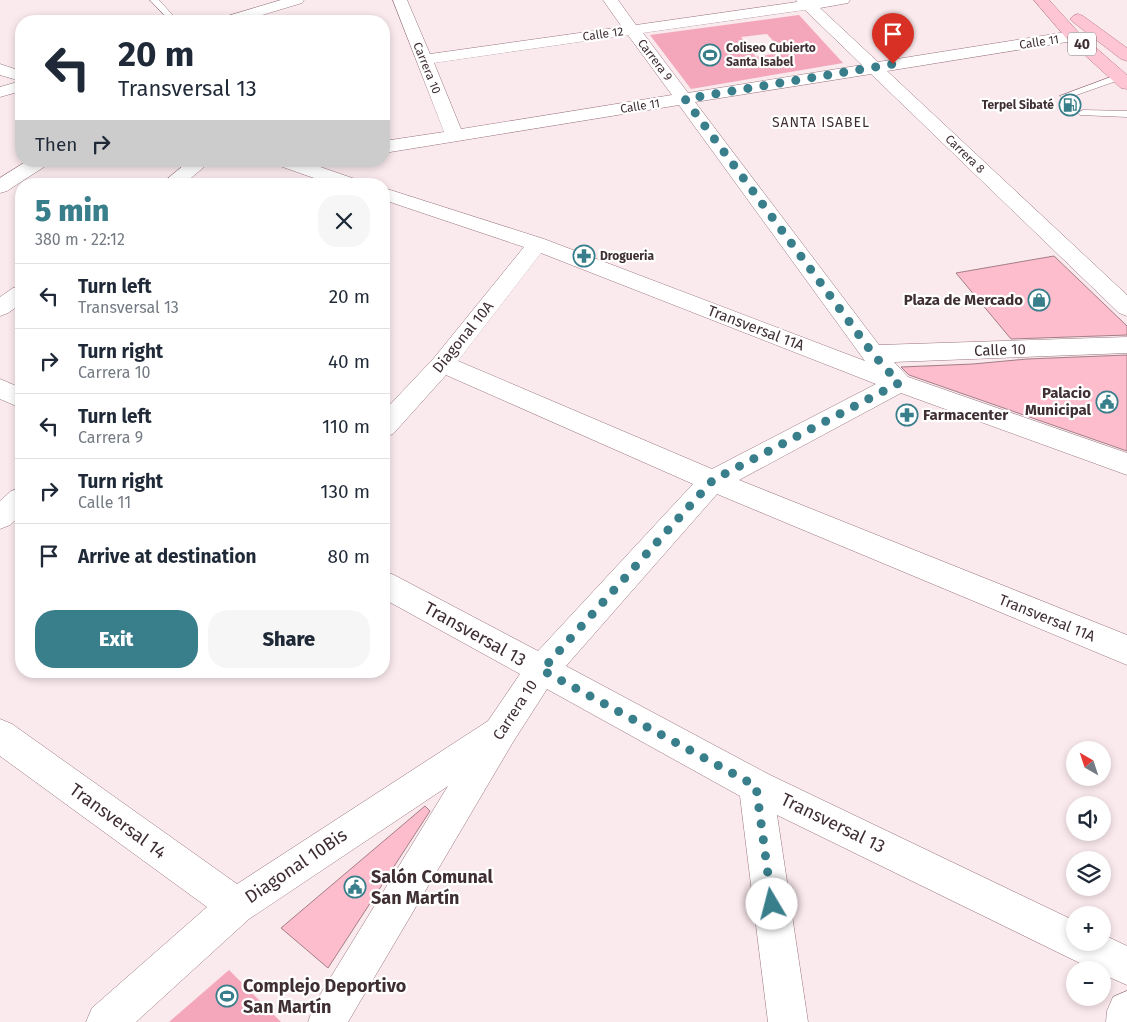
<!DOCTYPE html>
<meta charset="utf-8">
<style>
:root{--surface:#fff;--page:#f6f6f7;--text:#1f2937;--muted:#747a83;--line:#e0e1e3;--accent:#397e8b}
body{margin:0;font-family:"Fira Sans",sans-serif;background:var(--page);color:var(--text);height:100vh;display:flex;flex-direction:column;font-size:19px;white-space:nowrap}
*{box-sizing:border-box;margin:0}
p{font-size:16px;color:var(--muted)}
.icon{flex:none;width:28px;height:28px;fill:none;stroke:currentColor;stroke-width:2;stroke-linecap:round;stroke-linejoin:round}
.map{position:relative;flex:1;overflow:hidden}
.details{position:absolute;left:15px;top:178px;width:375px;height:500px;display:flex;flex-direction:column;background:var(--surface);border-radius:20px;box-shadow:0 2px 8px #0003}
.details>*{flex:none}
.banner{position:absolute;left:15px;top:15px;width:375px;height:152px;border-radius:20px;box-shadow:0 2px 8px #0003;background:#fff;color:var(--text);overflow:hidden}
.needle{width:32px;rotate:321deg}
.fabs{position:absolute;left:1066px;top:741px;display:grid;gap:10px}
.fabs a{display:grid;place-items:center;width:45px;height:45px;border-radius:50%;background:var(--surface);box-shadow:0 2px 8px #0003;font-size:25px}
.pin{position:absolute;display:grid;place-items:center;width:42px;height:42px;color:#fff;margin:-51px -21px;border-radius:50% 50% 50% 0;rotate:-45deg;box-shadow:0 0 5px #0007}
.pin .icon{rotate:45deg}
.me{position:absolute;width:55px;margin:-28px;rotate:352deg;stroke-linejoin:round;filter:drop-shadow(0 0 4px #0008)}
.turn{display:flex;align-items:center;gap:18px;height:105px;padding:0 20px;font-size:22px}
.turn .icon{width:65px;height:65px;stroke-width:2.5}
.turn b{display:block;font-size:35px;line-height:42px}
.then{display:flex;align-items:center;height:48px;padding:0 20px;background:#0003;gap:10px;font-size:19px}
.round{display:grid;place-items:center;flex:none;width:52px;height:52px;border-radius:20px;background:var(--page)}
.summary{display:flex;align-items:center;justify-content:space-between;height:85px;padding:0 20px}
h1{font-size:30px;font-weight:800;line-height:38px;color:var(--accent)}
.cta{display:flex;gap:10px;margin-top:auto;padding:10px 20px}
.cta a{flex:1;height:58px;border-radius:20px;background:var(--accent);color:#fff;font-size:20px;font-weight:800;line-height:58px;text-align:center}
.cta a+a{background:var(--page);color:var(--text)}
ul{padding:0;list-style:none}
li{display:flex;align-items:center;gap:15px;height:65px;padding:0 20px;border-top:1px solid var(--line)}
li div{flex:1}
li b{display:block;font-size:19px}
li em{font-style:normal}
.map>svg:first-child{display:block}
.green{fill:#f4a6bb;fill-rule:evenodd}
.building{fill:#fdbdcd;stroke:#a37e87}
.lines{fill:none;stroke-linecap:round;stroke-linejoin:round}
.lane-casing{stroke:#99757e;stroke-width:1}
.street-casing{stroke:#99757e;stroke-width:1}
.primary-casing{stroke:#bb788a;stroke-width:1}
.lane{fill:#fff;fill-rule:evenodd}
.street{fill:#fff;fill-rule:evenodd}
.primary{fill:#fec5d5;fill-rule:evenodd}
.route{stroke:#397e8b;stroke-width:9;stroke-dasharray:0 16.2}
.labels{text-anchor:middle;stroke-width:4.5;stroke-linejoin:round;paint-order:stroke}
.far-street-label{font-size:12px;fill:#3f2f33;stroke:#fff}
.far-poi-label{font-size:12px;font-weight:bold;fill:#3f2f33;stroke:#fff;text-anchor:start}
.shield{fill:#fff;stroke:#796d70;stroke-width:1}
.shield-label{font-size:14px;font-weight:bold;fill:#3f2f33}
.far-neighbourhood-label{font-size:14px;letter-spacing:1px;fill:#3f2f33;stroke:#fff}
.poi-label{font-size:15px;font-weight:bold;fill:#3f2f33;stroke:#fff;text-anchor:end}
.street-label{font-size:15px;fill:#3f2f33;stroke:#fff}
.near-street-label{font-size:18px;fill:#3f2f33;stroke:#fff}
.near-poi-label{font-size:18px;font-weight:bold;fill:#3f2f33;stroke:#fff;text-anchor:start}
</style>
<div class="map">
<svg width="1127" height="1022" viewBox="0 0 1127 1022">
<rect width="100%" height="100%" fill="#fae9ed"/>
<g class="green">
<path d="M799,15L843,63L691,89L650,35ZM767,34L783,52L756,57L741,37Z"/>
<path d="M229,970L281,1022H169Z"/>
</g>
<g class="building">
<path d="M1054,256L1127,326V335L1011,339L956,273Z"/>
<path d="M1127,355V451L909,375L901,367L973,364L1027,359Z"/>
<path d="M425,806L430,811L328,968L281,928Z"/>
</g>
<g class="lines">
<g class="lane-casing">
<g id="lane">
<path d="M150,0H159L178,21H170Z"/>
<path d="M1119,74L1124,77L1122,79L1068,98H1062L1060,96Z"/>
<path d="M1083,110L1127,111V117L1080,115L1078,113Z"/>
</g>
</g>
<g class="street-casing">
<g id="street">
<path d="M281,0H304L302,3L242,21H218L221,18Z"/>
<path d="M393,0H407L430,54L622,27L603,0H618L636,25L797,2L796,0H850L848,3L820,8L878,62L1073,31L1079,33L1081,36L1079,39L1073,41L887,71L1127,295V316L1119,313L871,74L695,102L879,345L1127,337V353L894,362L908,377L1127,453V475L901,393L739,480L1127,635V665L717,494L566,666L768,774L1075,921V942H1102V934L1127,946V985L1102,974V970H1094L777,815L808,1022H768L740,796L547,689L513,742L348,1022H308L315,1003L448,786L249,919L136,1022H86L92,1008L207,907L0,756V719L12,724L237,884L488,721L520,674L384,599V571L394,575L538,651L693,484L446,375L393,434L384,437V411L434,358L524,247L384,200V188L544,239L865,361L679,105L384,153V141L444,132ZM805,10L862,65L688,93L643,33ZM628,35L672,95L461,129L434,63ZM541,253L876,384L712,469L458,361Z"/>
<path d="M0,64L21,71V91L0,97V87L21,81L0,75Z"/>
<path d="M27,161H49L47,165L7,191L0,193V178Z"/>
<path d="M189,161H211L184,184H161Z"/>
<path d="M275,161H303L358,180L361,184H331L277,165Z"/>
<path d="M21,286V304L8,313L0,316V297L13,288Z"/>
<path d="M0,379L21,388V408L0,399Z"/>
<path d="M21,488V515L10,525L0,529V501L11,491Z"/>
<path d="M1127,991V1022H1106L1107,1011L1113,997Z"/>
</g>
</g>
<g class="primary-casing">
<g id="primary">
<path d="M1034,0H1049L1079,33L1127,75V89L1121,88L1067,39Z"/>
<path d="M1078,14L1083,16L1127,48V61L1121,59L1073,22L1070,19L1073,16Z"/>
</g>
</g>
<use href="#lane" class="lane"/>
<use href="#street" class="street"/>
<use href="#primary" class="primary"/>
</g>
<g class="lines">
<path class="route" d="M772,904L756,786L542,670L713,480L899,383L873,354L685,99L893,64"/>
</g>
<defs>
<g id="stadium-ring" transform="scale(1.125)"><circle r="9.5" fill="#fff" stroke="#397e8b" stroke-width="1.5"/><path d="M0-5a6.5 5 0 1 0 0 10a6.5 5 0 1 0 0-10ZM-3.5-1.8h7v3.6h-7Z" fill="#397e8b"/></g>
<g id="fuel-ring" transform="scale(1.125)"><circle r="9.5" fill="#fff" stroke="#397e8b" stroke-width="1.5"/><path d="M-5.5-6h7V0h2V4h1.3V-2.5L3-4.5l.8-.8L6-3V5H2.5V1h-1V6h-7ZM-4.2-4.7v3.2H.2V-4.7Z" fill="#397e8b"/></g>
<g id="pharmacy-ring" transform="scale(1.125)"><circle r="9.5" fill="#fff" stroke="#397e8b" stroke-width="1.5"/><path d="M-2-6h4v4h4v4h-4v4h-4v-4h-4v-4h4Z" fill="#397e8b"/></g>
<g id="shop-ring" transform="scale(1.125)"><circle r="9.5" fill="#fff" stroke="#397e8b" stroke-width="1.5"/><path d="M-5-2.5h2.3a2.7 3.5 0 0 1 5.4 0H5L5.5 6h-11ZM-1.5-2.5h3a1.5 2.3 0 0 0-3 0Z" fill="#397e8b"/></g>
<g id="civic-ring" transform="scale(1.125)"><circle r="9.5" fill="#fff" stroke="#397e8b" stroke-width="1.5"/><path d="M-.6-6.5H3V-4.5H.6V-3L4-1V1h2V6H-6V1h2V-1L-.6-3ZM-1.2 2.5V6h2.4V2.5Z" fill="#397e8b"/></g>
</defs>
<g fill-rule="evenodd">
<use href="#stadium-ring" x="710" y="55"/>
<use href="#fuel-ring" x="1070" y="105"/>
<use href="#pharmacy-ring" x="584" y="256"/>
<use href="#shop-ring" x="1039" y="300"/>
<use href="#civic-ring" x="1107" y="402"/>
<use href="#pharmacy-ring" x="907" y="415"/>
<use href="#civic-ring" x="355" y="887"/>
<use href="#stadium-ring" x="227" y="996"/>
</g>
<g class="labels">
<g class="far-street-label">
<text transform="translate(603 34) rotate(-8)" y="4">Calle 12</text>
<text transform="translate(1039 42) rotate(-9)" y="4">Calle 11</text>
<text transform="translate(655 60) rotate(53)" y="4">Carrera 9</text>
<text transform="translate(427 68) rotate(68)" y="4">Carrera 10</text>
<text transform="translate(640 106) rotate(-9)" y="4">Calle 11</text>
<text transform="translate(965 154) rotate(44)" y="4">Carrera 8</text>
</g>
<g class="far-poi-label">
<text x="726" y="52">Coliseo Cubierto<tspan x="726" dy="14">Santa Isabel</tspan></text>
<text x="1054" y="109" text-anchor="end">Terpel Sibaté</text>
<text x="600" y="260">Drogueria</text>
</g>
<rect class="shield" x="1068" y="32.5" width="28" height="23" rx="4"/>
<g class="shield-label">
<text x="1082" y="49">40</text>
</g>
<g class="far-neighbourhood-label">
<text x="821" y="127">SANTA ISABEL</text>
</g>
<g class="poi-label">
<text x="1023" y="305">Plaza de Mercado</text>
<text x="1091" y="398">Palacio<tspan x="1091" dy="17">Municipal</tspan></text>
<text x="923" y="420" text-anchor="start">Farmacenter</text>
</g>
<g class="street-label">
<text transform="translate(756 328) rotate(21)" y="5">Transversal 11A</text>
<text transform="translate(463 337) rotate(-51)" y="5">Diagonal 10A</text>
<text transform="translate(1000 350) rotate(-2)" y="5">Calle 10</text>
<text transform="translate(1047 618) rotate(22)" y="5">Transversal 11A</text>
<text transform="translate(515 710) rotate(-57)" y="5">Carrera 10</text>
</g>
<g class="near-street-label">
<text transform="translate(475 634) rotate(29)" y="6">Transversal 13</text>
<text transform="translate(118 821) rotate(36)" y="6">Transversal 14</text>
<text transform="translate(833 823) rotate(26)" y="6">Transversal 13</text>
<text transform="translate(296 866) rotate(-34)" y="6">Diagonal 10Bis</text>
</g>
<g class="near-poi-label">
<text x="371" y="883">Salón Comunal<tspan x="371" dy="21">San Martín</tspan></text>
<text x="243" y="992">Complejo Deportivo<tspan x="243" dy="21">San Martín</tspan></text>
</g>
</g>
</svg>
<div class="fabs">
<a><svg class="needle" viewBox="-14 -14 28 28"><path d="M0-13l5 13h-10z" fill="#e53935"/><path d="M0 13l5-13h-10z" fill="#747a83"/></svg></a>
<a><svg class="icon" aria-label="sound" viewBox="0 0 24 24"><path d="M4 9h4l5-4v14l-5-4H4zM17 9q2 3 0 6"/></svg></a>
<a><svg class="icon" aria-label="layers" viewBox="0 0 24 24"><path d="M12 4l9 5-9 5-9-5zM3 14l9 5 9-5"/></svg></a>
<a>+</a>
<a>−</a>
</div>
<div class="pin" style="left:893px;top:64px;background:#d93025"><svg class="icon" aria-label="arrive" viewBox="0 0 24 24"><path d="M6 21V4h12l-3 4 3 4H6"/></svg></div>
<svg class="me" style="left:772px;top:904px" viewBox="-20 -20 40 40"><circle r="19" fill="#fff"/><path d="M0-13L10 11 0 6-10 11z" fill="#397e8b"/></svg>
<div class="banner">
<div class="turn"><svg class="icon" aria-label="left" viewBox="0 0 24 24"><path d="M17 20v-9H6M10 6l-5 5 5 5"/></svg><div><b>20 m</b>Transversal 13</div></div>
<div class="then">Then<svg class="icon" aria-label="right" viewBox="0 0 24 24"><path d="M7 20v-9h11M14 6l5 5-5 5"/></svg></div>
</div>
<section class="details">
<div class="summary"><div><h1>5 min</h1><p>380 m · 22:12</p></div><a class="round"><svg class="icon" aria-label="close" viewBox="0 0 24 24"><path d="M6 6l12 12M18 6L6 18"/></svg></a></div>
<ul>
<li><svg class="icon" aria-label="left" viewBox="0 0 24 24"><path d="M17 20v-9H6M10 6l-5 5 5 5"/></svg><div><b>Turn left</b><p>Transversal 13</p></div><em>20 m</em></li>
<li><svg class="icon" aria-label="right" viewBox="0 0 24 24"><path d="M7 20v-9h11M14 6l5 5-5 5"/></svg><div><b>Turn right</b><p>Carrera 10</p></div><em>40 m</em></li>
<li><svg class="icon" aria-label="left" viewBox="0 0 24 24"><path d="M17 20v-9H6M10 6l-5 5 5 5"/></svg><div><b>Turn left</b><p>Carrera 9</p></div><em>110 m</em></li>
<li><svg class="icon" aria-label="right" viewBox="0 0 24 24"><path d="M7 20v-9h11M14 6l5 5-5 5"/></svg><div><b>Turn right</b><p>Calle 11</p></div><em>130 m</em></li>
<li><svg class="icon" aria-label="arrive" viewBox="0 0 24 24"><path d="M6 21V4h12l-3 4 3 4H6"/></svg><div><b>Arrive at destination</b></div><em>80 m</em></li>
</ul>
<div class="cta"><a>Exit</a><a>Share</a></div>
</section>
</div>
